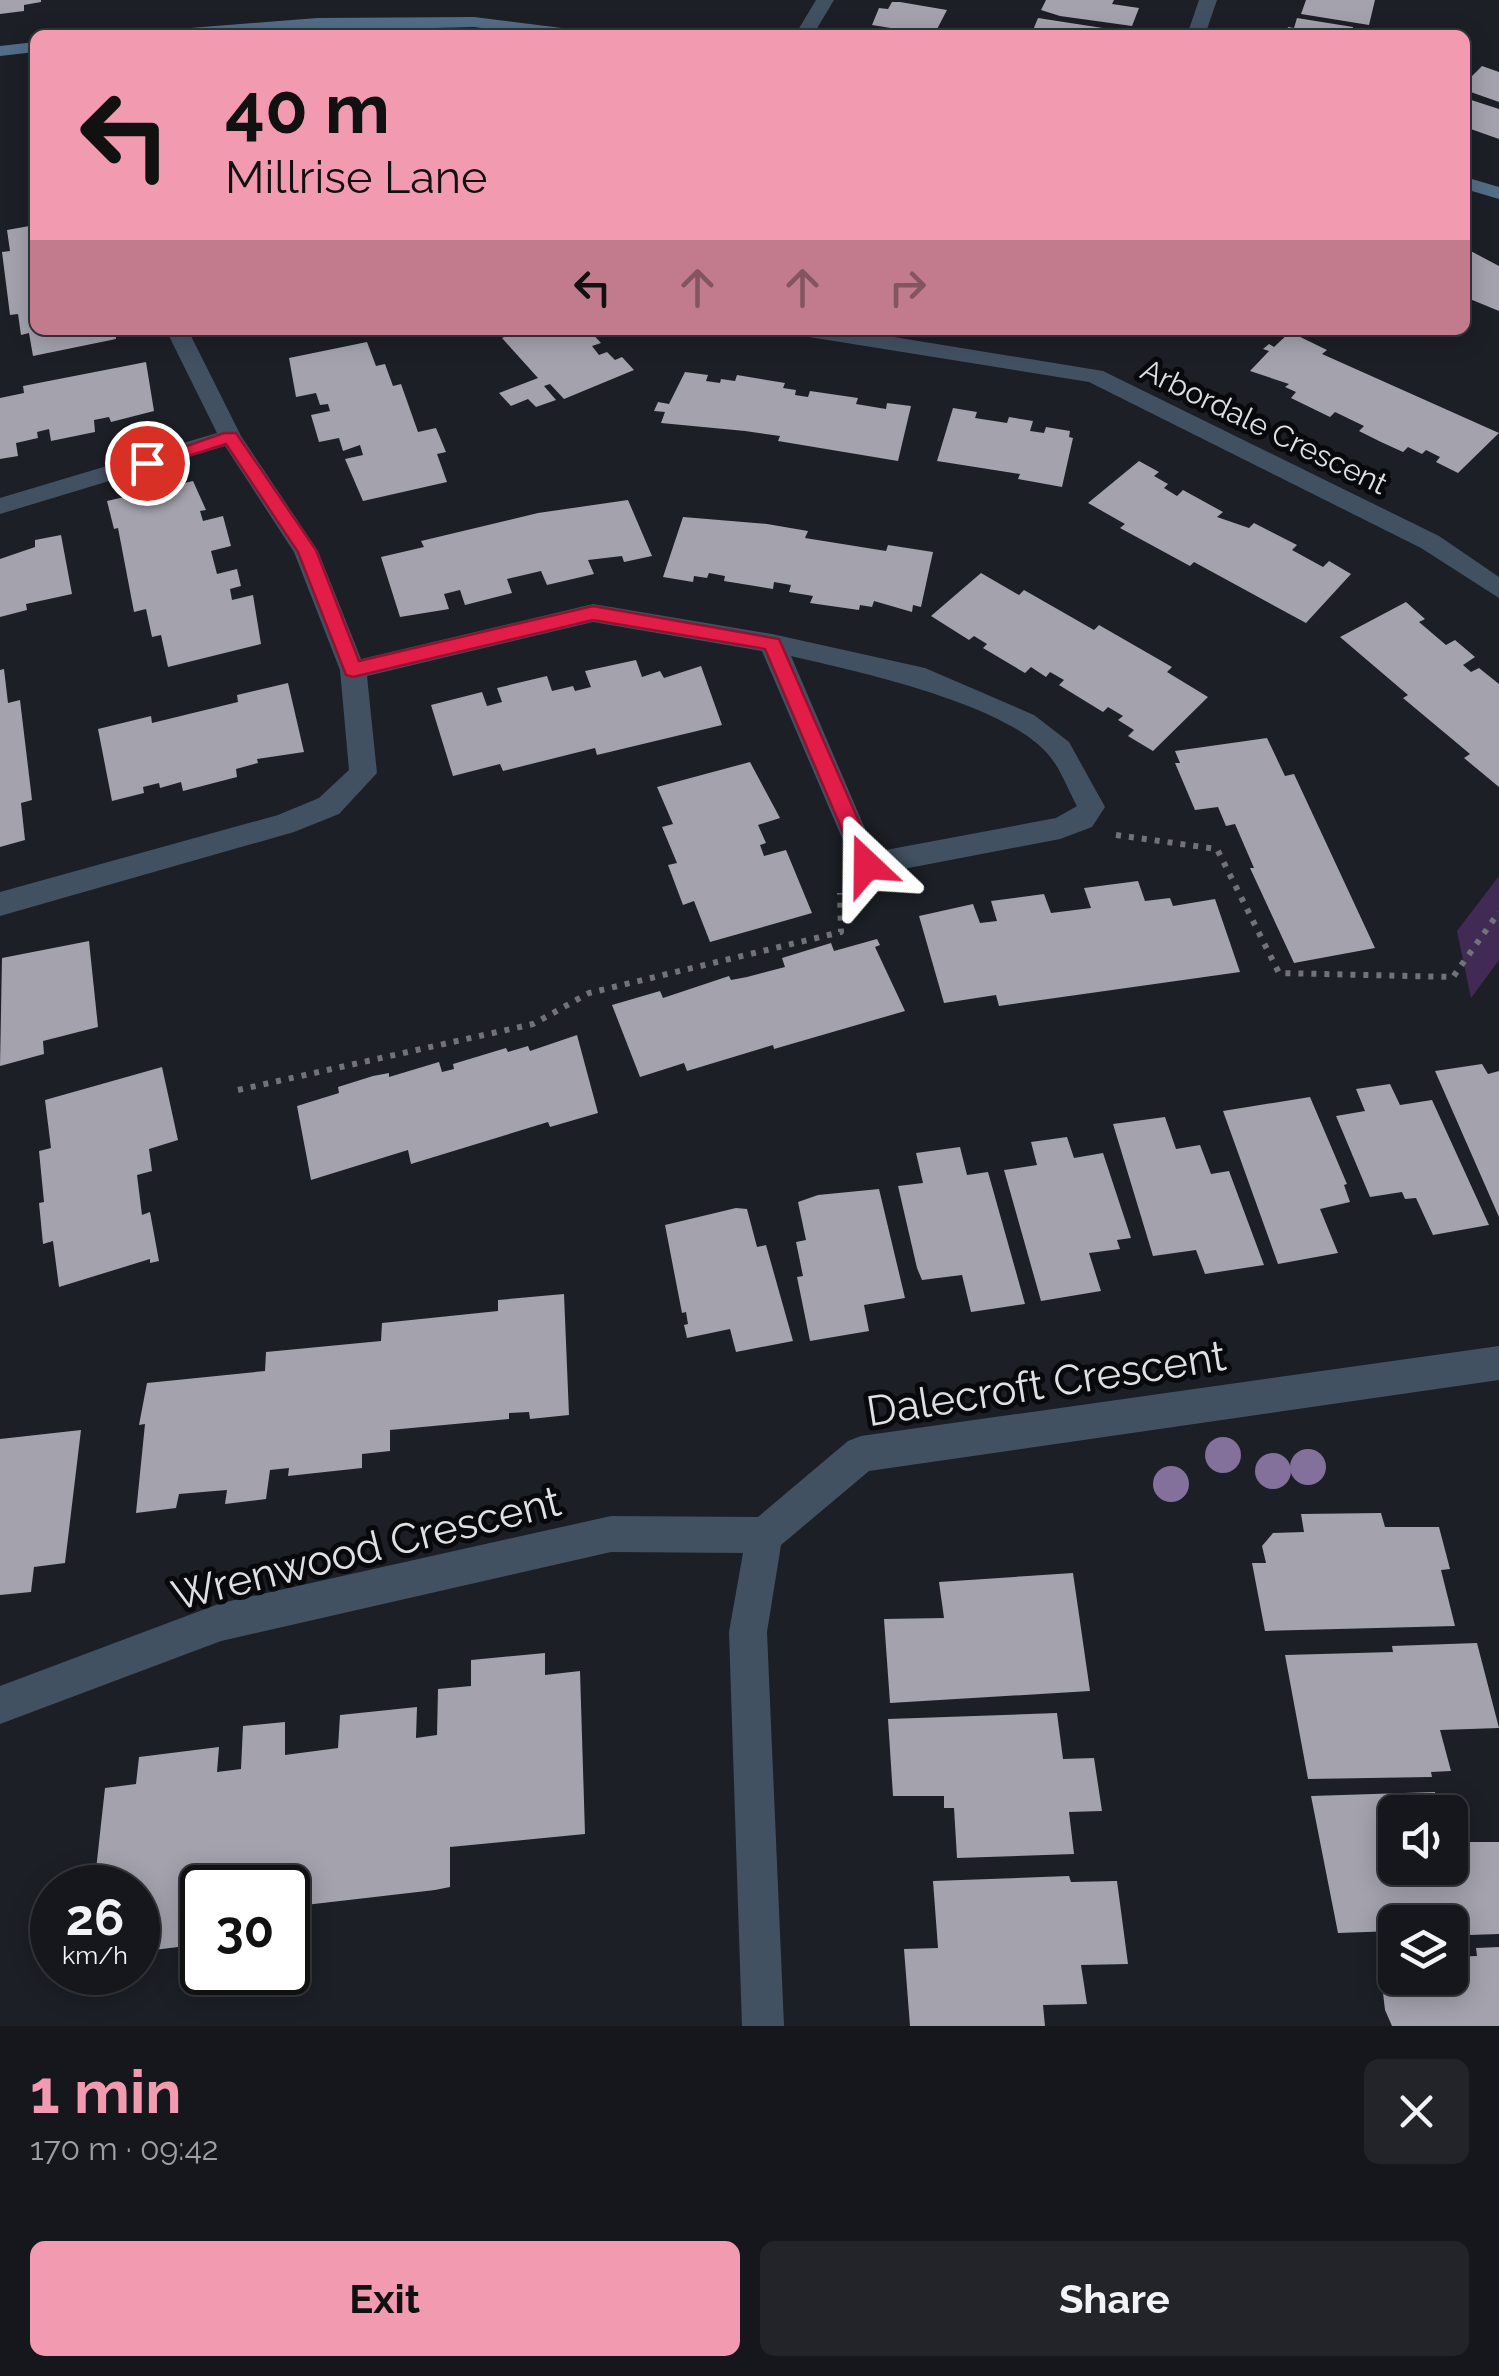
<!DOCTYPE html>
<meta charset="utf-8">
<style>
:root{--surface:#15171c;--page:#222429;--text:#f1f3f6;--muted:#9d9fa3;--line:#34363b;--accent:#f29aaf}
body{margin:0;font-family:Raleway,sans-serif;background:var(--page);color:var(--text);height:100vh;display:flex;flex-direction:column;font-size:38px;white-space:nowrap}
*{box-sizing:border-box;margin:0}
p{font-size:32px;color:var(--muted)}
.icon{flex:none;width:55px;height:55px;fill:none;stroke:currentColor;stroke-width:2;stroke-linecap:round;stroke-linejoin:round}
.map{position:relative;height:2026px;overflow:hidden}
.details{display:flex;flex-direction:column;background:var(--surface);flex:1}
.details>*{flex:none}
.hud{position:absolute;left:30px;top:30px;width:1440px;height:305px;border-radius:15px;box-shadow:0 5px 25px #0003,0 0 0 2px var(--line);background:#f29aaf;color:#111;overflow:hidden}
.tools{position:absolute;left:1378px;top:1795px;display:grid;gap:20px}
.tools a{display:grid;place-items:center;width:90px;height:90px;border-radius:15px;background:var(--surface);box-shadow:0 5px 25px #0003,0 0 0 2px var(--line);font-size:50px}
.speed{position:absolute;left:30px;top:1865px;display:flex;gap:20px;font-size:50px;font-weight:700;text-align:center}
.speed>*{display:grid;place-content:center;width:130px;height:130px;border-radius:50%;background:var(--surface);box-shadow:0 5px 25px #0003,0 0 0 2px var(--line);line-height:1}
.speed small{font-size:25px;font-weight:400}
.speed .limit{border:5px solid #111;border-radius:15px;background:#fff;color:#111}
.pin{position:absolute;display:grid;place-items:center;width:85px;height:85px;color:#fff;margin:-42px;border:5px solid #fff;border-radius:50%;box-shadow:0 2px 10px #0007}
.me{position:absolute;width:110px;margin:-55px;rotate:337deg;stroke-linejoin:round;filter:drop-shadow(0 0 8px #0008)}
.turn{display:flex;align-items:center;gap:35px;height:210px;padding:0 30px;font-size:45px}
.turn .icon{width:130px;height:130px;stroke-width:2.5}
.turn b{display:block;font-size:70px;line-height:85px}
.lanes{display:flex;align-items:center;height:95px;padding:0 30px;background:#0003;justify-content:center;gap:50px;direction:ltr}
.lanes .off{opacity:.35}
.round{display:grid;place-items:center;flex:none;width:105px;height:105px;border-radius:15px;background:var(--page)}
.summary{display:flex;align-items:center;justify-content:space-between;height:170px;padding:0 30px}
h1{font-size:60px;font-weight:700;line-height:75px;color:var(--accent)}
.primary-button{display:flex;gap:20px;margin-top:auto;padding:20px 30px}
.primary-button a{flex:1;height:115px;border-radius:15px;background:var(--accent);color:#111;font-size:40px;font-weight:700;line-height:115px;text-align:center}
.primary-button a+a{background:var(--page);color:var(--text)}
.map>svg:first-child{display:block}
.green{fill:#412b54}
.building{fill:#a3a2ad;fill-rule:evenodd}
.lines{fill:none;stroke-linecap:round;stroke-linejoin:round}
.path{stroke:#717379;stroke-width:6;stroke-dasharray:5 8;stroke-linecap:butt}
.street{fill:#425162;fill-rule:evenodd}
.secondary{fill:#546d88;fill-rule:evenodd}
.tree{fill:#83709b}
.route{fill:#e11d48;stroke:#92132f;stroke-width:2.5}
.labels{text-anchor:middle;stroke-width:10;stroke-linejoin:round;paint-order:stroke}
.far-street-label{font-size:30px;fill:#dee0e5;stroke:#08090c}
.near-street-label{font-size:42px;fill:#dee0e5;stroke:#08090c}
</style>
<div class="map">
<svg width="1499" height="2026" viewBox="0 0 1499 2026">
<rect width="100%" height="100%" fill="#1c1f26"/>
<path class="green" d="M1499,876V960L1471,998L1457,931Z"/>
<g class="building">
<path d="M0,0H41V2L24,5V11L0,14Z"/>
<path d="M1046,0H1114L1112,4L1139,8L1132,26L1060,16L1041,10Z"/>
<path d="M1306,0H1375L1369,25L1301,14Z"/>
<path d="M892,2H900L947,10L934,35L872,25L879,8L888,9Z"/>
<path d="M1038,18L1135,33L1134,35H1031Z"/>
<path d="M1297,18L1353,27L1351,35H1267L1269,30L1286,33L1288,27L1294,28Z"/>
<path d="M1482,66L1499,72V102L1465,90V77L1469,79Z"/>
<path d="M1465,98L1499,109V139L1465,127Z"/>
<path d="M35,225V330H115L116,339L33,356L29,333L21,335L18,314L10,315L2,252L10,251L7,230Z"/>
<path d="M1465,248L1499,266V311L1465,297Z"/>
<path d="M504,330H589L601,343L592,346L599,355L607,352L615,360L622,357L634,370L564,399L550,384L544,386L556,400L536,407L528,399L511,406L499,393L538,378L502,338L509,335Z"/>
<path d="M1290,332L1327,350L1322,354L1499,433L1458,473L1436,462L1440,457L1426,450L1422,454L1408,447L1403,452L1381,442L1359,431L1364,426L1335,412L1330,417L1291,398L1296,392L1285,387L1289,384L1250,371L1269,351L1263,349L1269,344L1274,347Z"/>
<path d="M367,342L376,366L385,364L393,386L401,384L418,432L436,428L446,452L437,454L447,482L363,501L345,459L363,455L360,445L343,451L339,438L319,442L311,415L330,411L328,404L320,405L316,393L296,397L289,358Z"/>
<path d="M146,362L154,411L111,422L109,417L94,420L95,432L51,441L49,429L37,432L38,438L16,443L18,456L0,459V398L24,393L23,386Z"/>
<path d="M685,372L708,375L706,381L720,383L721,379L735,381L737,375L785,383L783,388L796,390L795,395L808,397L810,391L858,398L856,404L886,409L887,403L911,406L898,461L778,441L780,436L745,431L661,423L665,412L654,411L658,402L669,404Z"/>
<path d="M953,408L977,412L975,418L1007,423L1009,417L1033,421L1030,431L1044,433L1046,427L1070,431L1069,437L1073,438L1062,487L1018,479L1020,474L937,461Z"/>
<path d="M1139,461L1159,472L1154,476L1168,484L1164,488L1177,496L1183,490L1223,512L1217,517L1249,528L1254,523L1297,545L1292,550L1323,567L1329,561L1351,574L1306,623L1194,562L1190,566L1120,528L1125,524L1088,503Z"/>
<path d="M193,481L206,510L200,511L203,521L223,516L231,546L211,551L217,574L237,569L241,586L230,589L232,600L253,595L261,644L168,667L161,635L152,637L146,609L134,612L118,528L114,529L107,501Z"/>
<path d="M628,500L652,556L624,562L622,556L588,560L594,574L547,585L541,571L507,579L512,593L465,605L460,590L444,594L449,609L400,617L381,557L424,547L421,541L538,513Z"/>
<path d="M683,517L767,524L808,531L805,538L886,551L888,545L933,552L921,607L913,605L912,612L874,601L872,607L860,605L859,610L810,603L813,596L789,592L791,585L774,582L773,589L724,581L725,576L709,573L707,578L694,576L693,582L663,577Z"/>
<path d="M61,535L72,594L26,604L27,610L0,617V559L35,547V540Z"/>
<path d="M981,573L1019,595L1024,590L1094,630L1099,625L1172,667L1167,672L1208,697L1153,751L1128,736L1134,730L1118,720L1123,716L1108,707L1103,712L1059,685L1064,680L1050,672L1046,677L1031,667L1025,673L983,648L987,644L974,636L969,640L931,616Z"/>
<path d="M1406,602L1425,619L1419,622L1446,645L1455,640L1475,657L1463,665L1471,672L1479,668L1499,684V787L1464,758L1470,754L1403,698L1408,695L1340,637Z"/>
<path d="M636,660L642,677L660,671L664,678L701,666L722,725L597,755L595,748L503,771L500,764L453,776L431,705L482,692L487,706L502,702L497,688L547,676L552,691L573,686L575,691L591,687L585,671Z"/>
<path d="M4,669L8,703L20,700L32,800L21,803L25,840L0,847V670Z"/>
<path d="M288,683L304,752L257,759L258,763L236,769L237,777L183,791L181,782L160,788L159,783L143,787L144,793L112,801L98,729L151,716L152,723L238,702L237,695Z"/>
<path d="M1267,738L1285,776L1294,774L1375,948L1294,963L1250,868H1254L1235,824L1226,826L1218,807L1195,810L1175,763H1180L1175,751Z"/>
<path d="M750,762L780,818L758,825L766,843L760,845L764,856L786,850L812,913L710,942L694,901L683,905L668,865L677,863L662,827L673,824L657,787Z"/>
<path d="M1138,881L1145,901L1170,898L1173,906L1215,899L1240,972L999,1006L996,995L944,1003L919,916L973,904L980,923L997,921L991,901L1044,894L1051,913L1091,908L1084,888Z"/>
<path d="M877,939L880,945L875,947L905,1011L774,1049L773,1045L687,1071L684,1063L640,1077L612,1005L660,991L663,998L729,976L731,980L747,977L785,967L782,958L831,943L834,951Z"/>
<path d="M89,941L98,1027L43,1041L44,1054L0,1066L2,958Z"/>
<path d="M577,1035L598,1113L550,1127L548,1122L411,1164L408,1150L311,1180L297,1106L339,1093L338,1087L373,1076L389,1073V1077L439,1062L442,1072L454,1069L453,1064L506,1048L508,1052L528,1046L530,1051Z"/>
<path d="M1482,1064L1488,1074L1499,1071V1217L1435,1071Z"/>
<path d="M162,1067L178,1140L149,1149L152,1171L137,1175L142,1215L150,1212L159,1261L150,1263V1259L59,1287L53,1241L43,1244L39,1203L44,1202L39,1151L51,1148L45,1100Z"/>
<path d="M1390,1084L1400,1105L1432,1100L1489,1225L1433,1235L1416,1198L1405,1199L1402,1192L1370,1197L1336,1116L1365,1111L1356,1089Z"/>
<path d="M1310,1097L1347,1184L1344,1185L1350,1202L1320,1209L1338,1253L1278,1264L1223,1111Z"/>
<path d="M1165,1117L1176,1149L1200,1145L1211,1174L1229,1171L1264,1265L1205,1274L1196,1250L1153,1256L1113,1124Z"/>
<path d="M1067,1137L1074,1158L1103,1153L1131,1238L1117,1240L1120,1249L1089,1253L1101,1291L1041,1301L1004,1170L1037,1165L1031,1142Z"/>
<path d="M960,1147L967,1175L988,1172L1025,1304L971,1312L962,1275L922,1280L917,1268L898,1186L923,1183L916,1153Z"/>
<path d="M879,1189L905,1298L864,1305L869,1331L810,1341L797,1277L803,1276L796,1242L806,1240L798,1202L818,1195Z"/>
<path d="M736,1208L747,1209L757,1247L766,1245L793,1341L736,1352L730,1329L687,1338L684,1325L688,1324L686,1312L682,1313L665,1225Z"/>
<path d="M564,1294L569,1415L530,1419L529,1412L509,1413V1419L390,1430V1451L362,1454V1468L288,1476L289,1468L270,1470L266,1499L225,1504L227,1490L179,1494L176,1508L136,1513L145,1424L139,1425L147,1383L265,1371L266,1352L381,1341L382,1323L498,1311V1300Z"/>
<path d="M81,1430L65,1563L34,1567L31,1592L0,1595V1439Z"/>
<path d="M1381,1513L1385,1527H1439L1450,1569L1441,1570L1455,1626L1265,1631L1252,1563H1266L1262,1546L1273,1533L1304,1532L1301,1514Z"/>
<path d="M1073,1573L1090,1691L890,1703L884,1619L944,1618L939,1582Z"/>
<path d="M1477,1643L1499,1728L1440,1730L1451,1771L1431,1772L1432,1777L1308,1779L1285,1655L1393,1652L1392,1646Z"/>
<path d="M545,1653V1675L580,1671L585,1834L450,1847V1887L435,1890L288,1907V1888H202V1944L138,1952V1888H94L105,1788L136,1784L139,1757L219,1747L217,1772L241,1769L243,1726L285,1722V1755L338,1748L340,1715L417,1707L416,1738L437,1735L438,1689L471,1686V1660Z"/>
<path d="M1057,1713L1063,1759L1094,1758L1102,1811L1069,1812L1074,1854L957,1858L954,1808H944V1796H893L888,1719Z"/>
<path d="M1435,1792V1797H1458L1470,1842H1499V1934L1469,1935L1468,1928L1450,1929V1922H1395V1931L1338,1933L1311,1796ZM1395,1812H1450V1868H1395Z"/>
<path d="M1069,1876L1071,1882L1117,1881L1128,1964L1081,1965L1087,2004L1043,2005L1045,2026H910L904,1949L938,1948L933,1881Z"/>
<path d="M1499,1947V2026H1392L1385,2010L1381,1976L1450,1978V1957L1477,1956L1476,1948Z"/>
</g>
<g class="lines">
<g class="path">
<path d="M1116,835L1217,849L1279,973L1453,977L1499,912"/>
<path d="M238,1090L533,1024L589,993L841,932L840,893"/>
</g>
<g class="street">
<path d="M816,0H834L813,35H795Z"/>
<path d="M1199,0H1217L1205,35H1187Z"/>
<path d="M166,330H188L241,436L318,551L361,659L593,604L772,634L925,668L1034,715L1069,742L1105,807L1092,827L1060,839L867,876L857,873L762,651L593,622L367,676L377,773L339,814L294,832L0,916V892L278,815L319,798L349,770L340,670L294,552L225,446L0,514V498L217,433ZM791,656C855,671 1011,704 1051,758C1062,772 1068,790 1077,806L1056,818L875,852Z"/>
<path d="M798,330H851L1103,371L1439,536L1499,577V598L1421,548L1089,382L809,337Z"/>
<path d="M1499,1346V1380L869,1471L781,1545L767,1632L784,2026H742L729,1632L743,1553L611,1552L221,1641L0,1724V1686L221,1603L611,1516L758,1517L848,1441L861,1436Z"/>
</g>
<g class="secondary">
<path d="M474,17L578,30L587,35H535L474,27L156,35L165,30L317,18Z"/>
<path d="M35,42V52L0,56V46Z"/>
<path d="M1465,177L1499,187V199L1465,189Z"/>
</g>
</g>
<g class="tree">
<circle cx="1223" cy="1455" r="18"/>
<circle cx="1308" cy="1467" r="18"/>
<circle cx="1273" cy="1471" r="18"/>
<circle cx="1171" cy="1484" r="18"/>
</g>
<path class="route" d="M224,433H236L316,550L359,661L593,606L779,639L878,865L875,871H860L857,865L765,649L593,620L353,677L346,675L298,552L226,444L147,469L138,463Z"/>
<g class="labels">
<g class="far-street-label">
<text transform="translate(1264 427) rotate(26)" y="10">Arbordale Crescent</text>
</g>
<g class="near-street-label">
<text transform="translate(1046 1383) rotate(-9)" y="15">Dalecroft Crescent</text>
<text transform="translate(366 1548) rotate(-14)" y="15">Wrenwood Crescent</text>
</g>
</g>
</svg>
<div class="tools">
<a><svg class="icon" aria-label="sound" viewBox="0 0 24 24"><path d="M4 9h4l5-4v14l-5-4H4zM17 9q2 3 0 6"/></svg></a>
<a><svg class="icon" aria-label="layers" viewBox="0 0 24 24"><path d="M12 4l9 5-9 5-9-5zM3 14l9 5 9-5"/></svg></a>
</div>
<div class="speed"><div>26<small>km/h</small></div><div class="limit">30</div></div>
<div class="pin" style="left:147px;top:463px;background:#d93025"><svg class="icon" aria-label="arrive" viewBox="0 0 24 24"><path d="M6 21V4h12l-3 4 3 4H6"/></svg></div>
<svg class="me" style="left:867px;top:865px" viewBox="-20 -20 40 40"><path d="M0-17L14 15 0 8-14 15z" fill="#e11d48" stroke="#fff" stroke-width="4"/></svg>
<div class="hud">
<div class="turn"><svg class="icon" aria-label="left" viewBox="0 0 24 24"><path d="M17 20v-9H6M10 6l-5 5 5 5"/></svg><div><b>40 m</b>Millrise Lane</div></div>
<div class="lanes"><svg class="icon" aria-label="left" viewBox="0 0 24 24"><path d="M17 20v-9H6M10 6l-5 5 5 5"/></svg><svg class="icon off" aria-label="ahead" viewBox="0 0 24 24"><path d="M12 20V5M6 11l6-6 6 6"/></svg><svg class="icon off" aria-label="ahead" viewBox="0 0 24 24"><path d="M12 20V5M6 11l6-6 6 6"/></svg><svg class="icon off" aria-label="right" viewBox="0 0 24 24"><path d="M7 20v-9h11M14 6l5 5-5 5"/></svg></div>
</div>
</div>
<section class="details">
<div class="summary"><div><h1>1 min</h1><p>170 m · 09:42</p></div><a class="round"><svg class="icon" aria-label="close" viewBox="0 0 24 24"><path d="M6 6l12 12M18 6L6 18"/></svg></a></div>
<div class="primary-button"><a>Exit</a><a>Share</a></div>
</section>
